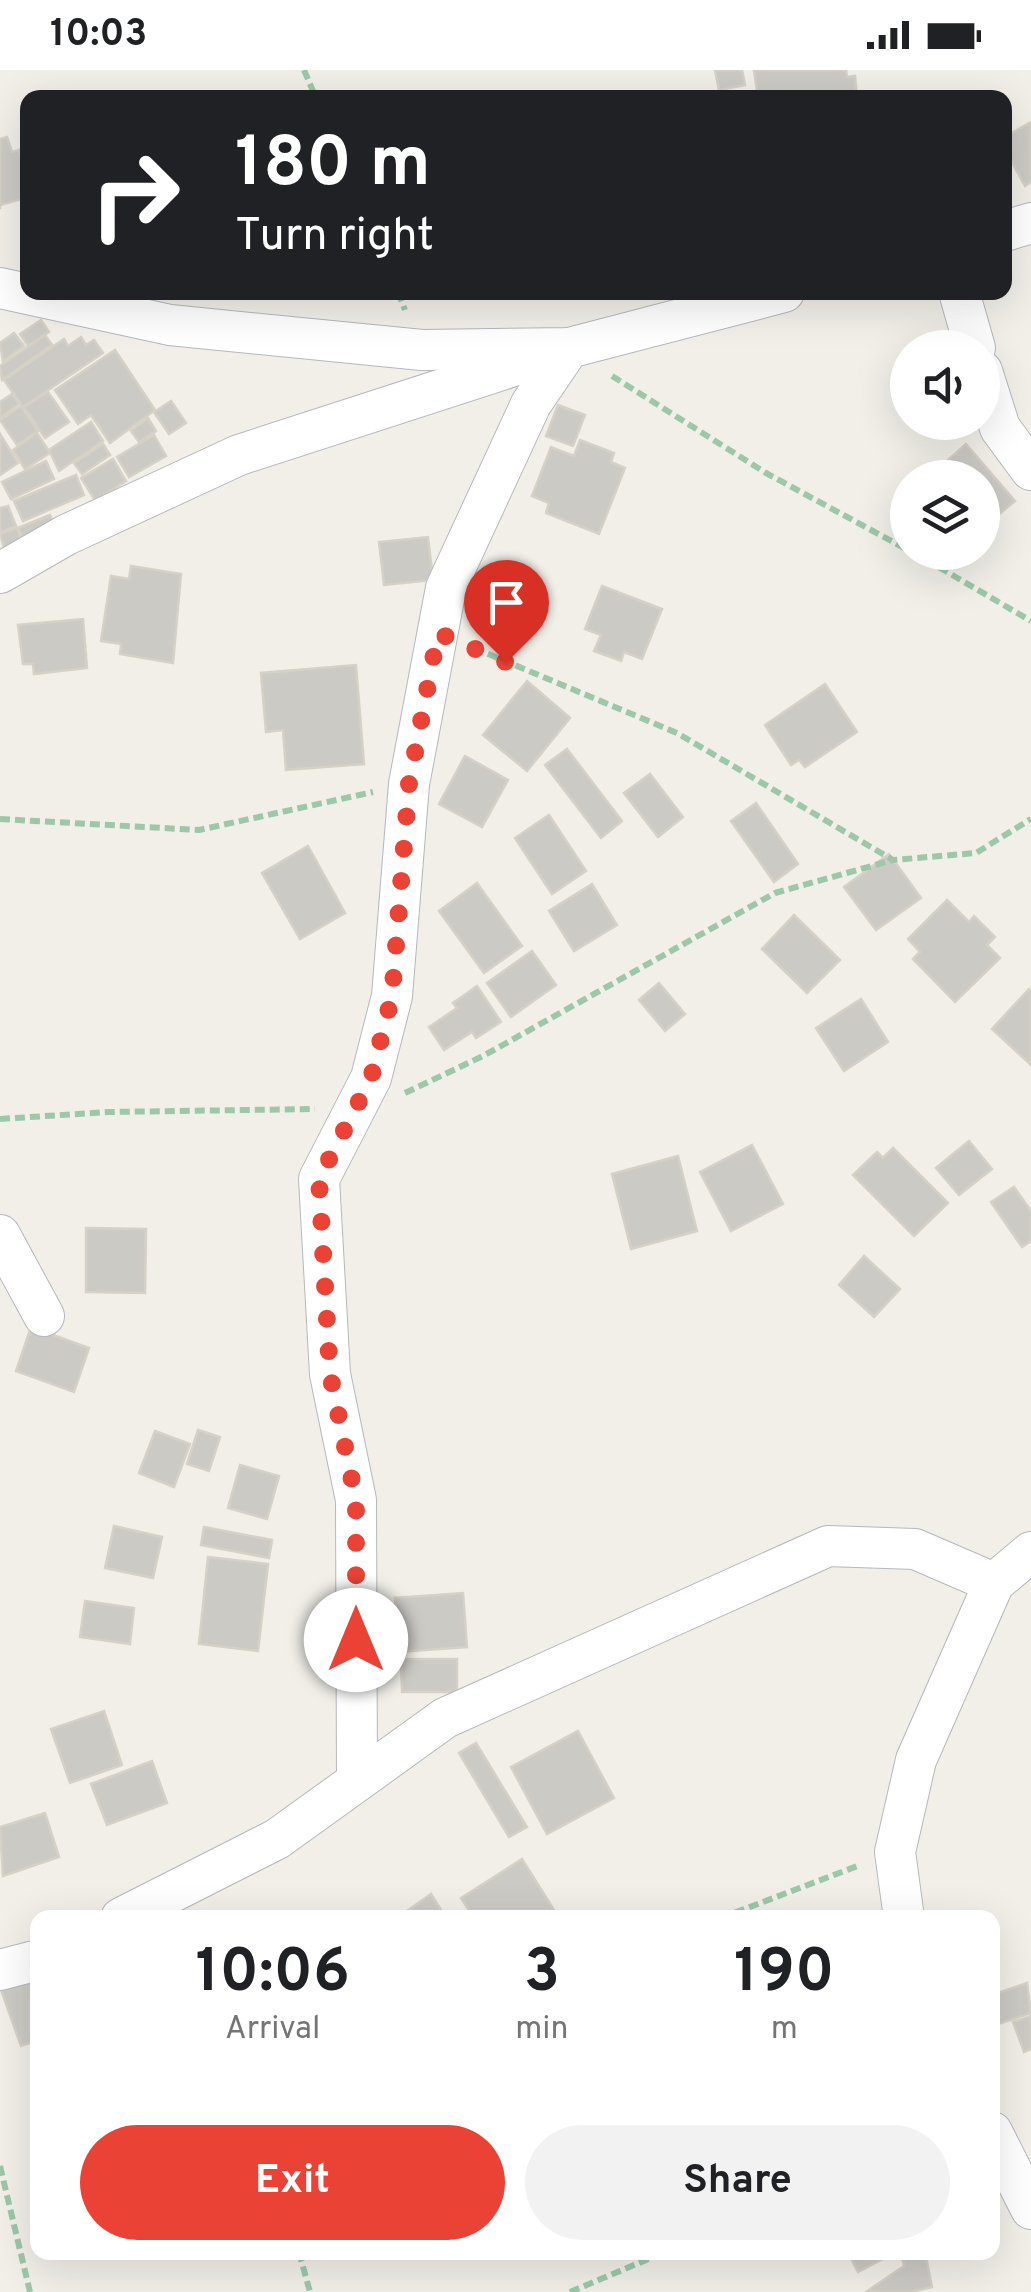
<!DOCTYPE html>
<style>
:root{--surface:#fff;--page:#f2f2f2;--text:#202124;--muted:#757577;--accent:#ea4335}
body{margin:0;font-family:Overpass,sans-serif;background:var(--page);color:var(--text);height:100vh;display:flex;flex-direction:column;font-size:38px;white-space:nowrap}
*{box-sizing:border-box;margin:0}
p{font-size:32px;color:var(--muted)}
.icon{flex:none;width:55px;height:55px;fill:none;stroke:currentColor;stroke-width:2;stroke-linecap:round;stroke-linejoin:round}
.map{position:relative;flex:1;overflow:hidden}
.drawer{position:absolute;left:30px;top:1840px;width:970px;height:350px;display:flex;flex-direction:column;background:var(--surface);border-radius:20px;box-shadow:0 10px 40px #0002}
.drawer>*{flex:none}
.hud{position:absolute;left:20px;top:20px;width:992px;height:210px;border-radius:20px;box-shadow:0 10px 40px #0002;background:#202124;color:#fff;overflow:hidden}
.buttons{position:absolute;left:890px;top:260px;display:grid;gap:20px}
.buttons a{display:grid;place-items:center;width:110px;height:110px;border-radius:50%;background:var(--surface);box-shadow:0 10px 40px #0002;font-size:50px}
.pin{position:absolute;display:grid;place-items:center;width:85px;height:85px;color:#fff;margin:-102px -42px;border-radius:50% 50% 50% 0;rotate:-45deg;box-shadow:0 0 10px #0007}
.pin .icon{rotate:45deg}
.me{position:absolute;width:110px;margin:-55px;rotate:0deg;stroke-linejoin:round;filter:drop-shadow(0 0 8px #0008)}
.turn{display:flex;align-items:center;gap:35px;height:210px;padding:0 50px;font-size:45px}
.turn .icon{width:130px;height:130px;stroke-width:2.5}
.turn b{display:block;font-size:70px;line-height:85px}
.eta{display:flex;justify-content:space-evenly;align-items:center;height:170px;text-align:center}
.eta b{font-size:60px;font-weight:700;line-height:70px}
.action{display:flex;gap:20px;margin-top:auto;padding:20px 50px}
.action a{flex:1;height:115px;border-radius:60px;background:var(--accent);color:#fff;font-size:40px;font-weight:700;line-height:115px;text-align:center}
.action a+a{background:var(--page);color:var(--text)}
.status{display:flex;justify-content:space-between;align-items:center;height:70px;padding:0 50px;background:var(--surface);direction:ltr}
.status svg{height:28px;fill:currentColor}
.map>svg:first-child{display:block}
.building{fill:#cccac5;stroke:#d6d1c6;stroke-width:2.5}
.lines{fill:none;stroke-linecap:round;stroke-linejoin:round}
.minor-casing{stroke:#b5b8bc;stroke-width:42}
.path{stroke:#9cc7a9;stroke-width:6;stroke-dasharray:10 5;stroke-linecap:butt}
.minor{stroke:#fff;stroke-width:40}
.route{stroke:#ea4335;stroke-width:18;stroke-dasharray:0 32.4}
</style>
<div class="status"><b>10:03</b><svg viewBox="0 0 49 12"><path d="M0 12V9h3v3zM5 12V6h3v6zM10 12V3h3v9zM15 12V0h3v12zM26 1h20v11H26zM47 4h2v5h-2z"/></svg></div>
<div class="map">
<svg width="1031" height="2222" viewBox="0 0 1031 2222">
<rect width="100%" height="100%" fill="#f1efe8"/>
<g class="building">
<path d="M715,0H742L745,15L719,20Z"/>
<path d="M754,0H846L847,7L855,6L857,28H758Z"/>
<path d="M1031,52V112L1025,116L1009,87L1005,90V67Z"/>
<path d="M7,67L12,82L19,80L28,115L22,117L25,128L0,135V139V69Z"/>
<path d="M41,250L49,262L28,276L20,264Z"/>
<path d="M14,263L24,276L3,291L0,273Z"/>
<path d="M45,265L52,275L2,310L0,296Z"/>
<path d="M81,267L86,275L94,270L103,283L23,337L4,310L64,269L68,276Z"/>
<path d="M115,280L155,340L110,373L91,345L78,354L55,320Z"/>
<path d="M48,322L69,352L45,368L24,337Z"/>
<path d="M12,324L19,334L0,348V332Z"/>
<path d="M171,331L186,353L169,364L154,342Z"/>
<path d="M558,335L585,345L573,376L546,366Z"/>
<path d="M21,336L38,361L17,375L0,350Z"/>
<path d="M148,348L156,361L139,372L131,361Z"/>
<path d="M91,352L103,371L59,401L49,380Z"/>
<path d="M37,363L50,383L25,399L13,380Z"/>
<path d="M0,364L18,393L0,405Z"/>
<path d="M154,365L166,386L129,407L117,387Z"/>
<path d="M580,370L614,383L611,392L625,398L599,464L546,443L549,433L532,426L551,377L574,386Z"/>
<path d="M103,374L110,385L82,404L74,393Z"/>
<path d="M966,374L1015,431L982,458V408H928Z"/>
<path d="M113,389L126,411L95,430L81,408Z"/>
<path d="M46,391L54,409L11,429L2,412Z"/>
<path d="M76,405L84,425L23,451L14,431Z"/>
<path d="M8,436L16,456L0,462V438Z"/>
<path d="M50,445L56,460L25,473L18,458Z"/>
<path d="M17,458L23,477L6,484L0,464Z"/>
<path d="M428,467L433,510L384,515L379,472Z"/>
<path d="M131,496L181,504L173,593L120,584L121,574L101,571L111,506L129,509Z"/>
<path d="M602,516L662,539L642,589L624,582L621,591L594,581L601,565L585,559Z"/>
<path d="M83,549L87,598L34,604L33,594H23L18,555Z"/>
<path d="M356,595L364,694L286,700L283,660L266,662L261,603Z"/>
<path d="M527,611L570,648L527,701L483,665Z"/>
<path d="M825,614L857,662L805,697L799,690L791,695L765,655Z"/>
<path d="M567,679L622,751L601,768L545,695Z"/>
<path d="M465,686L508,710L482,757L439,734Z"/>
<path d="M650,704L683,747L658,767L624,723Z"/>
<path d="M756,733L798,794L774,812L731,751Z"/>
<path d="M549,745L586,801L552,824L515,768Z"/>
<path d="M308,776L345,843L300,869L262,803Z"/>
<path d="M889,784L921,828L876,860L844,817Z"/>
<path d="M477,813L522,876L484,903L439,841Z"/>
<path d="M592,814L617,855L574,881L549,841Z"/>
<path d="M947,830L969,852L974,846L995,867L987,875L1000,888L955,932L913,889L920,882L908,869Z"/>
<path d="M794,845L840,890L807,923L762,879Z"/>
<path d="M532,881L556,915L511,947L487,913Z"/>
<path d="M659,913L685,944L665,961L639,930Z"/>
<path d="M477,916L501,952L476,968L472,962L444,980L429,957L457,938L453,933Z"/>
<path d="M1029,919L1031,921V995L992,959Z"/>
<path d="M861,929L888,972L844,1001L816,958Z"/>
<path d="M969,1071L992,1099L959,1125L936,1098Z"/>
<path d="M752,1075L783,1134L731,1161L700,1102Z"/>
<path d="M893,1078L948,1133L914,1166L853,1105L877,1082L883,1088Z"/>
<path d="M678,1086L697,1161L631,1179L612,1104Z"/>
<path d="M1014,1117L1031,1141V1171L1022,1177L991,1132Z"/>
<path d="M86,1158L146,1159L145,1223L86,1222Z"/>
<path d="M864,1186L900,1219L874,1247L839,1215Z"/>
<path d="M31,1257L89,1278L74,1322L16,1301Z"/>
<path d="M198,1360L220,1367L209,1401L187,1394Z"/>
<path d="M155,1361L190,1374L174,1417L139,1403Z"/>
<path d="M240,1395L279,1406L267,1449L228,1438Z"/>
<path d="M114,1456L162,1467L153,1508L105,1498Z"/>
<path d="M204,1457L272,1470L269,1488L201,1475Z"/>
<path d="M208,1487L268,1494L258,1581L199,1574Z"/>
<path d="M463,1523L467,1577L399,1582L395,1528Z"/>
<path d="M85,1531L134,1538L130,1574L80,1567Z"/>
<path d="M401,1589H457V1622H402Z"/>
<path d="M104,1641L122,1695L70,1713L51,1659Z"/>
<path d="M578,1661L614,1728L547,1764L511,1697Z"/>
<path d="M476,1673L527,1757L509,1767L459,1683Z"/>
<path d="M152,1691L167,1733L107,1755L91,1714Z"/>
<path d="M45,1743L59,1787L3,1806L0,1757Z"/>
<path d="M522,1789L559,1848H474L461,1828Z"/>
<path d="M431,1824L446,1848H397Z"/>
<path d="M38,1896V1970L21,1976L0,1917Z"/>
<path d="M1027,1913L1031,1943L992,1956V1925Z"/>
<path d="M1031,1946V1979L1024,1982L1013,1952Z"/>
<path d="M848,2182H896L858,2202Z"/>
<path d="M901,2182H925L932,2217L910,2222H866L904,2196Z"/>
</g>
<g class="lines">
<g class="minor-casing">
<g id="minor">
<path d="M1005,161L1031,153"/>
<path d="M0,218L170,255L422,280L569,278L784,222"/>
<path d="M959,222L975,278"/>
<path d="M982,301L1000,358L1031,400"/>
<path d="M0,503L66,465L239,385L529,291"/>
<path d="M0,1165L44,1246"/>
<path d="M357,1711L356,1430L330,1304L319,1109L371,1008L392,926L409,714L446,518L531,334L569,278"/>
<path d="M121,1848L277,1769L445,1648L828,1476L915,1479L994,1513"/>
<path d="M904,1848L895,1782L916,1690L994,1513L1031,1482"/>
<path d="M0,1900L38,1890"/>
<path d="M992,2062L1031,2139"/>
</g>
</g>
<g class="path">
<path d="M304,0L316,28"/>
<path d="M398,222L405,240"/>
<path d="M612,306L766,403L908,480"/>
<path d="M913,482L1031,551"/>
<path d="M474,578L677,663L893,790L976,783L1031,749"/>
<path d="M0,749L199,760L373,722"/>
<path d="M405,1023L483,986L775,823L893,790"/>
<path d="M0,1049L108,1042L315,1039"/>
<path d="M721,1848L860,1795"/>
<path d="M0,2096L30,2222"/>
<path d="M299,2182L310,2222"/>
<path d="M570,2222L665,2182"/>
</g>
<use href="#minor" class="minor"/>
</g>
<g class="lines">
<path class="route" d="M356,1570V1430L330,1304L319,1109L371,1008L392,926L409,714L438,563L506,592"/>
</g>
</svg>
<div class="buttons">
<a><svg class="icon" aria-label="sound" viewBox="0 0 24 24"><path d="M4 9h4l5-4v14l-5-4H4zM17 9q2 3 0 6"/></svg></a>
<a><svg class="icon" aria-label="layers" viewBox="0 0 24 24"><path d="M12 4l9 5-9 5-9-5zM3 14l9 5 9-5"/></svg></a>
</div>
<div class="pin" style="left:506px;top:592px;background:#d93025"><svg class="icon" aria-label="arrive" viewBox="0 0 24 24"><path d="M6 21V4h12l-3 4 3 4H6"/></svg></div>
<svg class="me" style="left:356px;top:1570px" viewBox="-20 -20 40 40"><circle r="19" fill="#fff"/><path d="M0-13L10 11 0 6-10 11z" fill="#ea4335"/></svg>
<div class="hud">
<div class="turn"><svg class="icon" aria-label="right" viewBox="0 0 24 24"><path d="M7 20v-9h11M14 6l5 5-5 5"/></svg><div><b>180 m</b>Turn right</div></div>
</div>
<section class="drawer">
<div class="eta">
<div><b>10:06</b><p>Arrival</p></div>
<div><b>3</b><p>min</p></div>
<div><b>190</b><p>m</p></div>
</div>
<div class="action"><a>Exit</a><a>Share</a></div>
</section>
</div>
